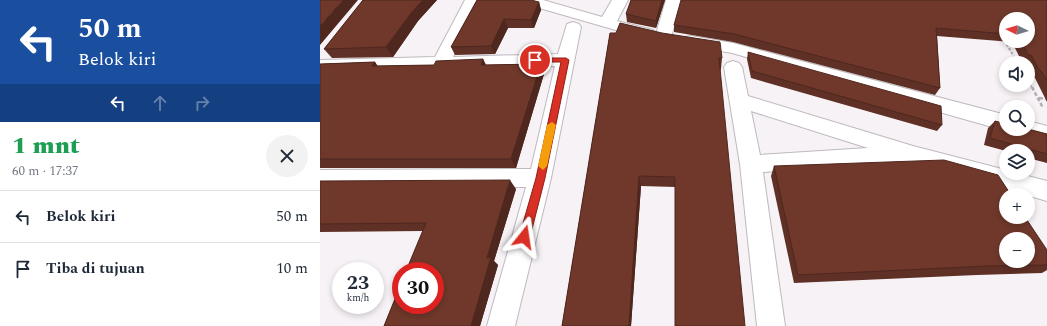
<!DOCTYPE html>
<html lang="id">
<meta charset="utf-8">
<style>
:root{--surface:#fff;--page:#f2f2f3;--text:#1f2937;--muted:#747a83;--line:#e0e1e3}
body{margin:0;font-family:Spectral,serif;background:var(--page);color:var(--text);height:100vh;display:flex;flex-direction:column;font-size:15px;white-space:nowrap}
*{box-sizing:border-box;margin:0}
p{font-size:13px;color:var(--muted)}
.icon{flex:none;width:22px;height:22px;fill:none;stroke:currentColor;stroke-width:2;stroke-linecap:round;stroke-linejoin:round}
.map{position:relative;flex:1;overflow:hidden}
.side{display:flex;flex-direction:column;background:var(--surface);width:320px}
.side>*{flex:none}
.hud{background:#1a4fa0;color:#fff;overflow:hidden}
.needle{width:26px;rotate:275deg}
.controls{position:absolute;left:679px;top:12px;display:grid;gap:8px}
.controls a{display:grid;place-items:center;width:36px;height:36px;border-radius:50%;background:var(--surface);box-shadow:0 2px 6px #0003;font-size:20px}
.speed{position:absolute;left:12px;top:262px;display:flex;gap:8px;font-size:20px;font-weight:700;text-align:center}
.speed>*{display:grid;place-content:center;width:52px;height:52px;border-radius:50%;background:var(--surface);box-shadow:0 2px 6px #0003;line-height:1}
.speed small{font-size:10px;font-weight:400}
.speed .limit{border:6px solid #d22;background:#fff;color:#111}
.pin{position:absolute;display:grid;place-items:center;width:34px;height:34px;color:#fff;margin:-17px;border:2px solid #fff;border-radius:50%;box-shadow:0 1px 4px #0007}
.me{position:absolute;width:44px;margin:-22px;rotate:15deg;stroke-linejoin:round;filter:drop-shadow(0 0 3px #0008)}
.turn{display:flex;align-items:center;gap:14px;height:84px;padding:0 12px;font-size:18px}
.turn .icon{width:52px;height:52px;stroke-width:2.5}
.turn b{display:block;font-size:28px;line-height:34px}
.lanes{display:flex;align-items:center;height:38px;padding:0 12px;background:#0003;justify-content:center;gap:20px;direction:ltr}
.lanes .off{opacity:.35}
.round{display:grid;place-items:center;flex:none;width:42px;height:42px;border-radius:21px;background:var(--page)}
.headline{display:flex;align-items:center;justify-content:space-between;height:68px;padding:0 12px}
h1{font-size:24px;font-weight:800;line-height:30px;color:#1e9e55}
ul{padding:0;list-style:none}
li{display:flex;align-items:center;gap:12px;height:52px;padding:0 12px;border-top:1px solid var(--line)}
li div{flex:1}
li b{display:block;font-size:15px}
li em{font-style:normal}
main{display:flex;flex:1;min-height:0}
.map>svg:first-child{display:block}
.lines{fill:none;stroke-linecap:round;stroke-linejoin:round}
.minor-casing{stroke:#beb9be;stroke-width:2}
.path-far1{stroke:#b2aeb1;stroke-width:2;stroke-dasharray:3 1.5;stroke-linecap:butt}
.path{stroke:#b2aeb1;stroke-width:2.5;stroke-dasharray:4 2;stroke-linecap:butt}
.minor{fill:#fff;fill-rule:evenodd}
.wall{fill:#5f3025;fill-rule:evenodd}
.shaded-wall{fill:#4e271e}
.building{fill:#6f382b;stroke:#4e271e;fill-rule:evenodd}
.route{fill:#d93025;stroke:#8d1f18}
.slow{fill:#f59e0b}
</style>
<main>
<section class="side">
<div class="hud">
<div class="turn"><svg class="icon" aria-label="left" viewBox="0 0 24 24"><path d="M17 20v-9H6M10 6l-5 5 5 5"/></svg><div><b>50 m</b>Belok kiri</div></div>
<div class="lanes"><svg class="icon" aria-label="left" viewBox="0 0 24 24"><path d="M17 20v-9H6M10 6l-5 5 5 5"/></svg><svg class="icon off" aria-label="ahead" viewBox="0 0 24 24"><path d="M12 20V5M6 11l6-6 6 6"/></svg><svg class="icon off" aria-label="right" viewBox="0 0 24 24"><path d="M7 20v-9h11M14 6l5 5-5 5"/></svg></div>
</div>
<div class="headline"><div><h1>1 mnt</h1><p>60 m · 17:37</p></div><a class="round"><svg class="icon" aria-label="close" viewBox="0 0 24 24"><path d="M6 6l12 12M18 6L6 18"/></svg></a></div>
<ul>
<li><svg class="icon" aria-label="left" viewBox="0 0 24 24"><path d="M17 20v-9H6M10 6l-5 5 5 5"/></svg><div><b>Belok kiri</b></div><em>50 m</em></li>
<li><svg class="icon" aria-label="arrive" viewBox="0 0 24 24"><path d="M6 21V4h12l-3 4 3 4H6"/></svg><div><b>Tiba di tujuan</b></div><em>10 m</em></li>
</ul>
</section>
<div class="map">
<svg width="727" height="326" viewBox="0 0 727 326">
<rect width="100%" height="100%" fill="#f7f2f6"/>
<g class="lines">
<g class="minor-casing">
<g id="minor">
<path d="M145,0H161L133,57L238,54L247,24L253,22L259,24L261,27L231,178L195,326H167L206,187L0,188V170L211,169L235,66L0,72V60L115,57Z"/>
<path d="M199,0H223L282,17L292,0H308L297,21L333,30L335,34L333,38L327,39L202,3Z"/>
<path d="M346,0H362L351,37L349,41L343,42L337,41L335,37Z"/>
<path d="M371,36L413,43L686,115V129H691L686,131L412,53L365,45L362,41L365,37Z"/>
<path d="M413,61L419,63L422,67L428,96L593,146L686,170V173H696L727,181V201L588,161L580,164L443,172L465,326H437L420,164L404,67L407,63ZM431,111L548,148L440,155Z"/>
<path d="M708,121L727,126V142L701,134L698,129H708Z"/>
</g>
</g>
<g class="path-far1">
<path d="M697,45H687L698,63"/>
<path d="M708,80L712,88"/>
</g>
<g class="path">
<path d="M712,87L723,108"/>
<path d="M719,98L727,99"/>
</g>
<use href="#minor" class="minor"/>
</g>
<g class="wall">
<path d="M43,0H117L98,21L73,57L12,58L4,49Z"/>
<path d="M157,0L219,2L221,10L214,28H188L175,54L135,55L131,47Z"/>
<path d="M311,0H345L336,28L307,22L306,14Z"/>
<path d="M727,0V102L715,78L713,77L708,68V63H705V62H702L692,42L617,36L620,88L615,95L413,42L354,32V25ZM686,19L708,41H686Z"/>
<path d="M290,33L402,58L401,69L355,187L321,186L311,326H242Z"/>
<path d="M428,52L622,125L617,131L431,78L427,59Z"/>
<path d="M163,59L166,65L221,64L224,74L196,168H0V64L55,62L57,66L114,65Z"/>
<path d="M675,121L727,134V163L708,158V151H686L664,145L668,128Z"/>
<path d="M454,166L727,250V270L722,273L657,275L474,283L451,176Z"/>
<path d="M0,181L196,189L174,261L178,265L160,326H64L103,231L0,232Z"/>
</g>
<g class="shaded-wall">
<path d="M23,0H38L0,45V26Z"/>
<path d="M103,0H117L98,21L73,57L66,47L92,12Z"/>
<path d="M342,0H345L336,28V21Z"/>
<path d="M219,2L221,10L214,28L211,20Z"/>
<path d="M184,19L188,28L175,54L171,46Z"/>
<path d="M163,59L168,69L161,65Z"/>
<path d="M55,62L62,72L52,66Z"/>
<path d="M221,64L224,74L196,168L191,159Z"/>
<path d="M319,176L321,186L311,326H309Z"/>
<path d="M190,180L196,189L174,261L178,265L160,326H151L167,258Z"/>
</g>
<g class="building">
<path d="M0,0H23L0,26Z"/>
<path d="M43,0H103L92,12L66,47L4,49Z"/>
<path d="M157,0H211L219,2L211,20L184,19L171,46L131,47Z"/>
<path d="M311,0H342L336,21L306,14Z"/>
<path d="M361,0H727V81L721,71L719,70L711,55H708L701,41H708V19H686V34L616,28L620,88L414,34L354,25Z"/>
<path d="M300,23L342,33L400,42L402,58H399L425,326H355V177L319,176L309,326H242L290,33H296Z"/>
<path d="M428,52L621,106L622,125L432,71Z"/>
<path d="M163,59L161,65L221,64L191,159H0V64L55,62L52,66L114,65L116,61Z"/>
<path d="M675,121L686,124V129H708L727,134V154L670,138Z"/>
<path d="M624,160L678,175L691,195H686V217H705L727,250V265L669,266L478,275L454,166ZM686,239H708V261H686Z"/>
<path d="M190,180L167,258L171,257L151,326H64L81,284V305H115V271H86L106,223L0,224V181Z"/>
</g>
<path class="route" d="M215,58H246L249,60L225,178L210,237L208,240L204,242L201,240L199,237L216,178L241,62H212L211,60Z"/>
<path class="slow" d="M232,122L236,125L227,166L223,170L218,166L227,125Z"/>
</svg>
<div class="controls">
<a><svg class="needle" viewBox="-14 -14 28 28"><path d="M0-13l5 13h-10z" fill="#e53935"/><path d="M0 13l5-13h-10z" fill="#747a83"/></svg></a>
<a><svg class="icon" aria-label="sound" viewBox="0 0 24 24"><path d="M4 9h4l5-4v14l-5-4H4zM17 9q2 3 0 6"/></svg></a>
<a><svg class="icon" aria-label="search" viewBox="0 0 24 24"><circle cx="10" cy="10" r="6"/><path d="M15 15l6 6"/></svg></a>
<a><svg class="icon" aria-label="layers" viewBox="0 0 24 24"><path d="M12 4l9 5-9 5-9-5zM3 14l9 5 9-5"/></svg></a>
<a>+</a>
<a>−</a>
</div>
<div class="speed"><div>23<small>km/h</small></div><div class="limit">30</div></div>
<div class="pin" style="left:215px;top:60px;background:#d93025"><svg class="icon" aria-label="arrive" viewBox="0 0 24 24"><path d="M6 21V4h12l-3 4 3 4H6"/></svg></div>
<svg class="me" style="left:204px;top:237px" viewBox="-20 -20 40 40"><path d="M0-17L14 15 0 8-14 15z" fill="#d93025" stroke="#fff" stroke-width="4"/></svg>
</div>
</main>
